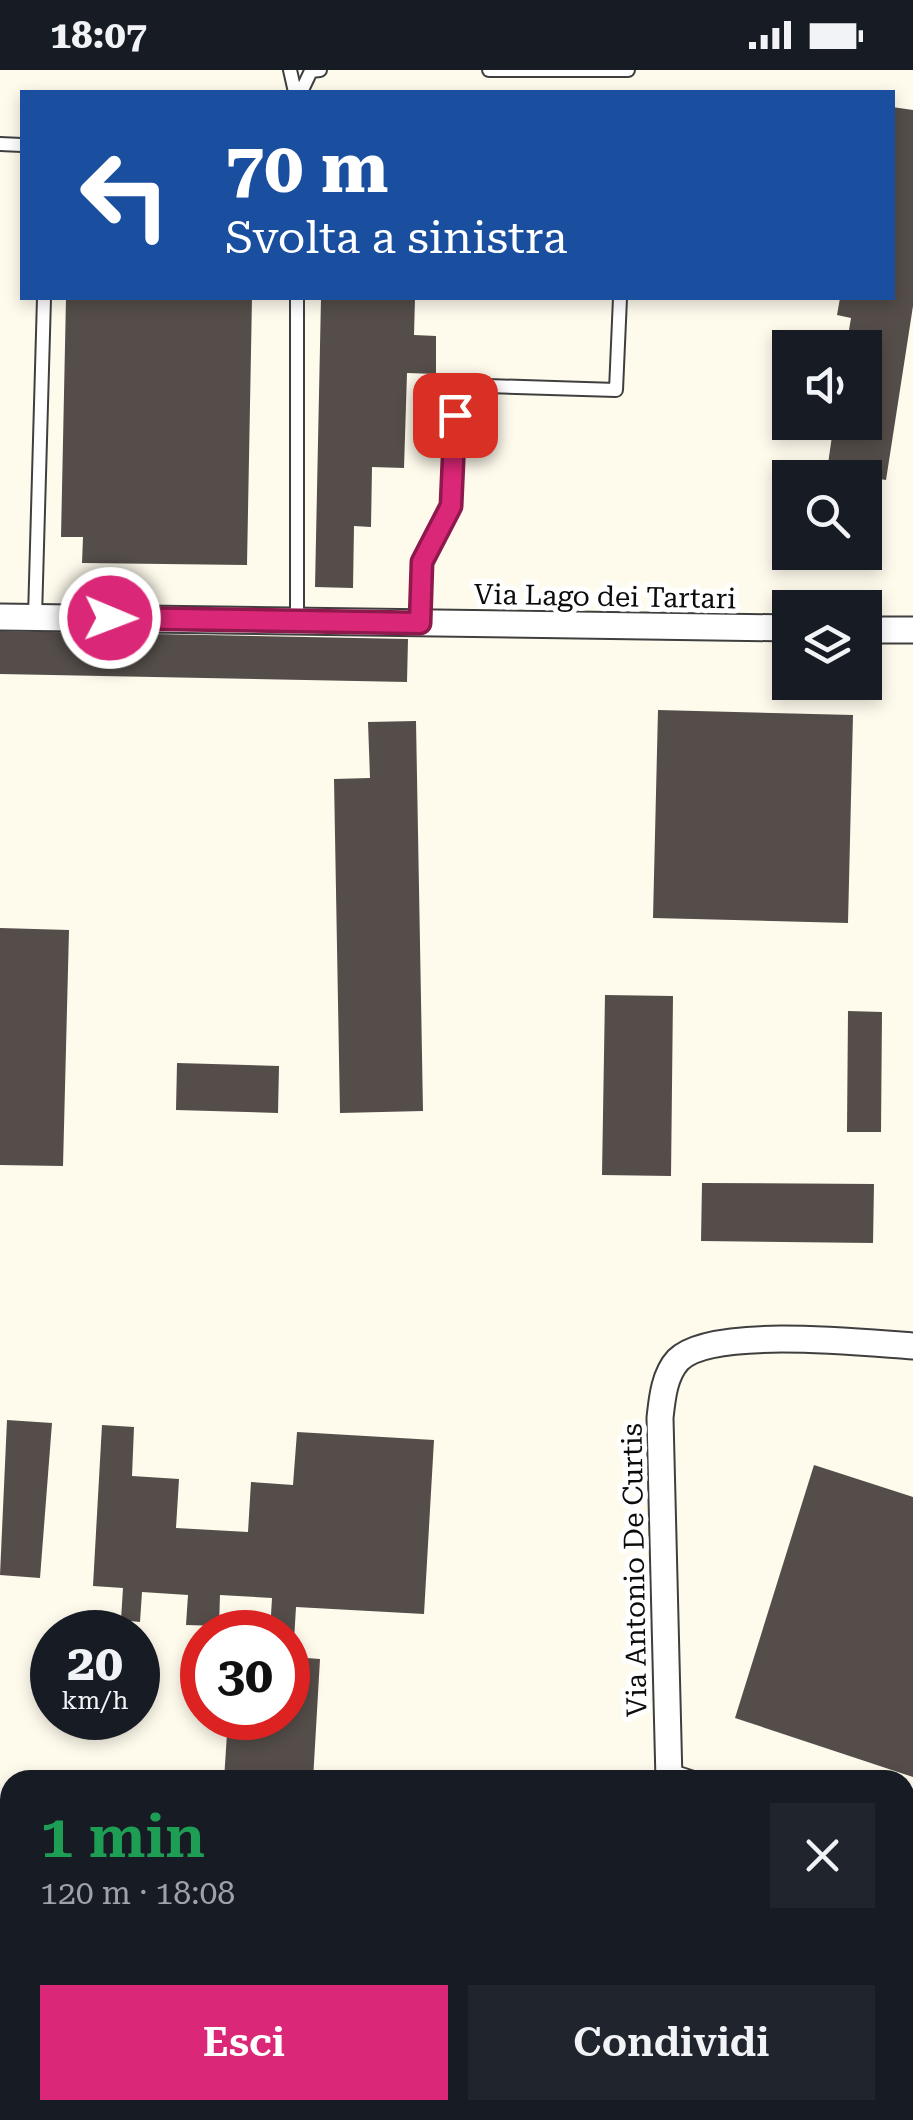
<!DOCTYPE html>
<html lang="it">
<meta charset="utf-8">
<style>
:root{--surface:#171b24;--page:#20242c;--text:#f1f3f6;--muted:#9ea1a6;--accent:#db2777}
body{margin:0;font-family:"Roboto Serif",serif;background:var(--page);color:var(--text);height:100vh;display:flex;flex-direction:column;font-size:38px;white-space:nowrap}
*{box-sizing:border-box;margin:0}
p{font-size:32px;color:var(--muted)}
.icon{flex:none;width:55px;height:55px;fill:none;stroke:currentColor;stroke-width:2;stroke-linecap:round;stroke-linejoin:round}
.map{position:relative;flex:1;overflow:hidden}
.details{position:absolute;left:0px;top:1700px;width:915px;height:350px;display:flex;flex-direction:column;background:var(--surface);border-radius:30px 30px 0 0;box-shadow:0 5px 15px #0003}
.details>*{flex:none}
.hud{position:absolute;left:20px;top:20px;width:875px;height:210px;border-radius:0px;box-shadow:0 5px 15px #0003;background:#1a4fa0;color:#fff;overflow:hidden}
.fabs{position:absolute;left:772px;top:260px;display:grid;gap:20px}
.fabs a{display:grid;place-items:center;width:110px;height:110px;border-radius:0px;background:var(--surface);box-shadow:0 5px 15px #0003;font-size:50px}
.speed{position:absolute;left:30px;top:1540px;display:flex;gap:20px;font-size:50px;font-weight:700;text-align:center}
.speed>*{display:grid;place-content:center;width:130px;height:130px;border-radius:50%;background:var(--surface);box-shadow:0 5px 15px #0003;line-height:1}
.speed small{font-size:25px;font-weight:400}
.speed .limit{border:15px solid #d22;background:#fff;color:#111}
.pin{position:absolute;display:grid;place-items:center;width:85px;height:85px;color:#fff;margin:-42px;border-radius:20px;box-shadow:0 5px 15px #0006}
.me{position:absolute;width:110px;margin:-55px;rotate:91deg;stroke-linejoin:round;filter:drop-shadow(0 0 8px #0008)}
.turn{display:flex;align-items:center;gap:35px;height:210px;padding:0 40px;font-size:45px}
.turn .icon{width:130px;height:130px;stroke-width:2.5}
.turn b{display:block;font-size:70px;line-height:85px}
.round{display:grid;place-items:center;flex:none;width:105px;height:105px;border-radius:0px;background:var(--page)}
.overview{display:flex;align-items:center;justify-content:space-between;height:170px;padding:0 40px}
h1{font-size:60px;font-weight:600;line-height:75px;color:#1e9e55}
.button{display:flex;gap:20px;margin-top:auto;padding:20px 40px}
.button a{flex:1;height:115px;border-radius:0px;background:var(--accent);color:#fff;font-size:40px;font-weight:600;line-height:115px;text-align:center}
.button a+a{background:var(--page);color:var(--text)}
.status{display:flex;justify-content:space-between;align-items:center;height:70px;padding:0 50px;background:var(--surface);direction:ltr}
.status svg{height:28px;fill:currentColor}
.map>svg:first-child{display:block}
.building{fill:#544d49}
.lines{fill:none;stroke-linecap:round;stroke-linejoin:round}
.service-casing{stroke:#3f3f3f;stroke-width:16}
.minor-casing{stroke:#3f3f3f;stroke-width:29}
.service{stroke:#fff;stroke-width:12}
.minor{stroke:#fff;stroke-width:25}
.route-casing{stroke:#8e194d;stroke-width:25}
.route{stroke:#db2777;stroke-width:18}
.labels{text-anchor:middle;stroke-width:10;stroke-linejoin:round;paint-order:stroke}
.street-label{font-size:28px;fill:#0c0c0c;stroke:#fff}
</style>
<div class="status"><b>18:07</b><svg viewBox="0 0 49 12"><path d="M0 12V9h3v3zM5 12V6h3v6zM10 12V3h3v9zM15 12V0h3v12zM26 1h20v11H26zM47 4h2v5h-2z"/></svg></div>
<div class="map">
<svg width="913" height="2050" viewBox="0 0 913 2050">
<rect width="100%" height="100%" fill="#fefaec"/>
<g class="building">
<path d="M892,37L913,40V236L886,410L827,401L834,352H865V278H846L851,248L837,245L840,228H892Z"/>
<path d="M66,228H252L247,495L82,493L83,467H61Z"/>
<path d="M321,228H415L414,265L436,266V304L407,303L404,398L372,397L371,457L354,456L353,518L315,517Z"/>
<path d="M0,561L408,569L407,612L0,604Z"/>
<path d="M658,640L853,645L848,853L653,848Z"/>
<path d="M416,651L423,1041L340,1043L334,709L370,708L368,652Z"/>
<path d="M0,858L69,860L63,1096L0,1095Z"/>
<path d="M605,925L673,926L671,1106L602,1105Z"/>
<path d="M848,941L882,942L881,1062H847Z"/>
<path d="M177,993L279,996L278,1043L176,1040Z"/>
<path d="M702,1113L874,1114L873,1173L701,1171Z"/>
<path d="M7,1350L52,1353L40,1508L0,1505Z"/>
<path d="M102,1355L134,1357L132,1406L179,1409L176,1458L248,1462L251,1412L293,1415L297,1362L434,1370L424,1544L296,1537L293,1587L320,1589L313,1710H224L228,1648H288V1562H270L272,1528L220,1525L219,1556L186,1555L188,1525L142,1522L140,1552L121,1550L123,1518L93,1516Z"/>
<path d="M814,1395L913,1427V1707L735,1648Z"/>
<path d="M547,2040H657L687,2049L544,2050Z"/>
</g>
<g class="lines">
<g class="service-casing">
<g id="service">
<path d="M290,0L295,22"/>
<path d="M489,0H628"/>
<path d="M301,22L311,1L320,0"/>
<path d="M0,74L22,75"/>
<path d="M297,228V551"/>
<path d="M35,547L44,228"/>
<path d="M421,553L422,492L451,436L456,315L616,320L620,228"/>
<path d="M669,1700L700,1710"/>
<path d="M905,1777L913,1780"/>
<path d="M840,2040L868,2050"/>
</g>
</g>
<g class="minor-casing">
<g id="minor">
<path d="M0,547L790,558"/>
<path d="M865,560H913"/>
<path d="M669,1710L660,1348C662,1330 664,1305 678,1290C711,1256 864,1273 913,1276"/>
<path d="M358,2040V2050"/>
</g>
</g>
<use href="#service" class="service"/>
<use href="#minor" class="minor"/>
</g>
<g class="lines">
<g class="route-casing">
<path id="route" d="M110,548L420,553L422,492L451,436L455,345"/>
</g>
<use href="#route" class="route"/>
</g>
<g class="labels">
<g class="street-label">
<text transform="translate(605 526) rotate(1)" y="10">Via Lago dei Tartari</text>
<text transform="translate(634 1500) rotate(-91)" y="10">Via Antonio De Curtis</text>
</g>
</g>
</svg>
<div class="fabs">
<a><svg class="icon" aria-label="sound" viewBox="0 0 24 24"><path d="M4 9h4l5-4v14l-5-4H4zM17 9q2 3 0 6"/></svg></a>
<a><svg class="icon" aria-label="search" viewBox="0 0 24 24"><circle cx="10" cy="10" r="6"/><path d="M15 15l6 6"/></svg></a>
<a><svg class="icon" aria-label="layers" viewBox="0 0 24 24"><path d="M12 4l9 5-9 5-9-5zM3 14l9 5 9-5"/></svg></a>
</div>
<div class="speed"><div>20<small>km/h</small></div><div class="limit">30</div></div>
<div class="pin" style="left:455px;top:345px;background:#d93025"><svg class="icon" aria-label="arrive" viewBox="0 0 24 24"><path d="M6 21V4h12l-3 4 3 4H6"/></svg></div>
<svg class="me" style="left:110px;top:548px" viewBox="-20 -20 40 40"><circle r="17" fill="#db2777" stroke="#fff" stroke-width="3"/><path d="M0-11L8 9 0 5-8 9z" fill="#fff"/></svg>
<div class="hud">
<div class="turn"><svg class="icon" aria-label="left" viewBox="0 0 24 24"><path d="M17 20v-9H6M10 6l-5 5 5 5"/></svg><div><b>70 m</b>Svolta a sinistra</div></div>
</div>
<section class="details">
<div class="overview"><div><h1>1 min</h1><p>120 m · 18:08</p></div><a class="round"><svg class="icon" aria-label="close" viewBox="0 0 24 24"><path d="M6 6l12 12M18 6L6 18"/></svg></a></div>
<div class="button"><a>Esci</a><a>Condividi</a></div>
</section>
</div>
